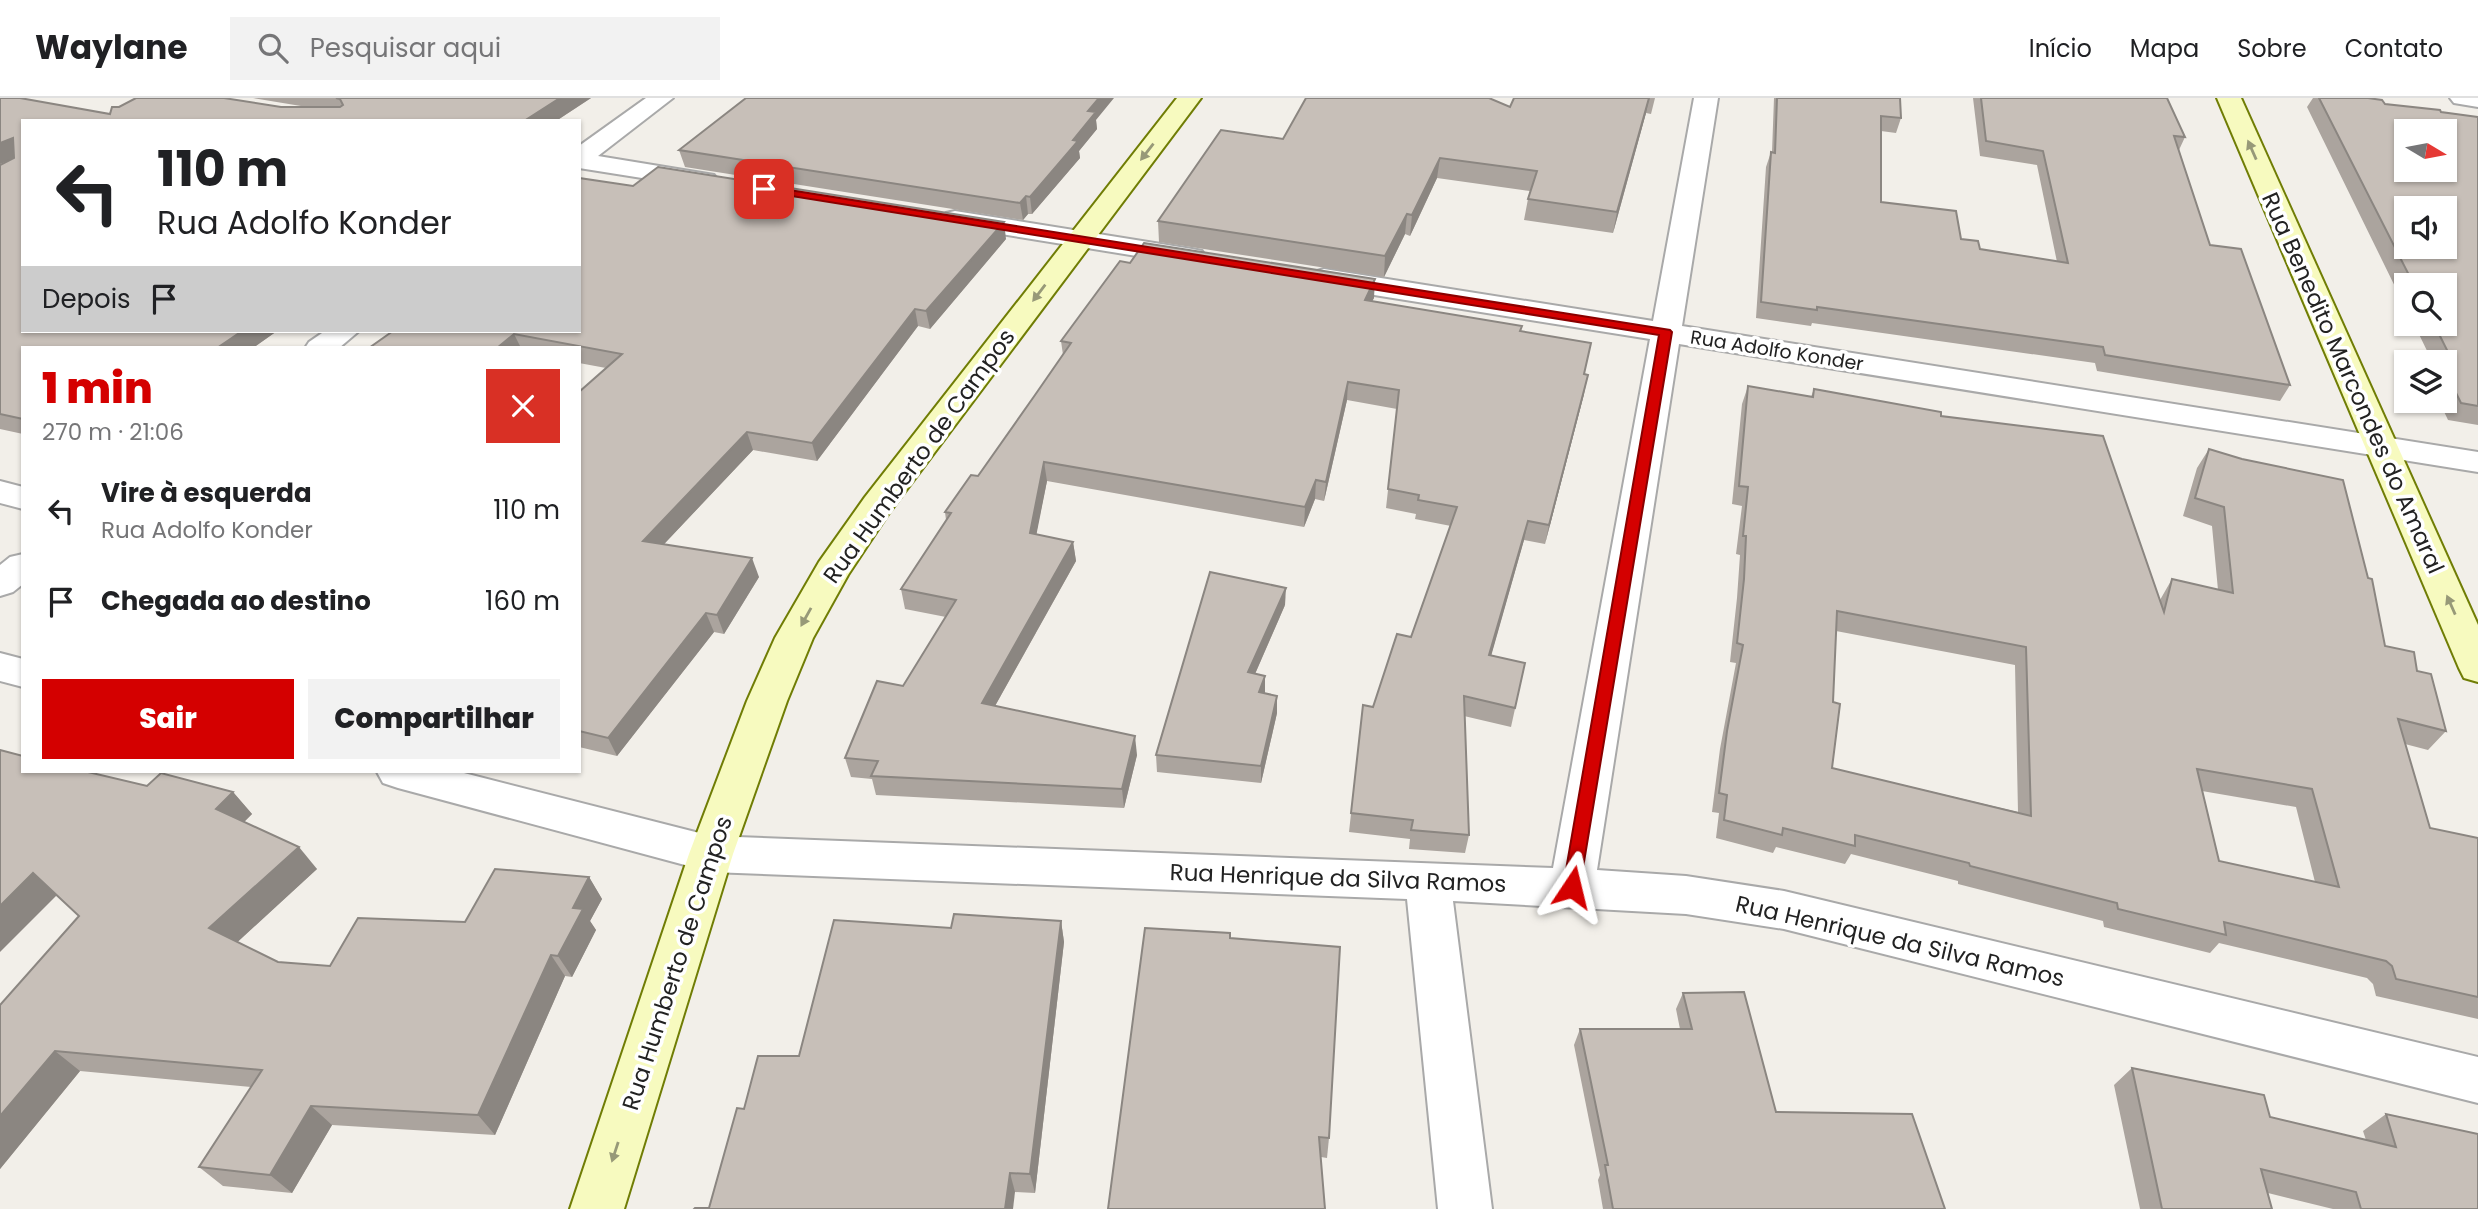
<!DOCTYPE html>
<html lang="pt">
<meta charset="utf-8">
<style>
:root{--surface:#fff;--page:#f2f2f2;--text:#202124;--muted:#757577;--line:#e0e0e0;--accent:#d40000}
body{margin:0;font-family:Poppins,sans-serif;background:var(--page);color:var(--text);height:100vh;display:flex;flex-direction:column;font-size:26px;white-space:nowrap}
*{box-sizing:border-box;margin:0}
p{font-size:23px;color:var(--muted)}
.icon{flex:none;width:38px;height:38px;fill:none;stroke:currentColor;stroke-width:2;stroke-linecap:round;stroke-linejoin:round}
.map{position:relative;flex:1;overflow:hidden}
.panel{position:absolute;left:21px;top:248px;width:560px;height:427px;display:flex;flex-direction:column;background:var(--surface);border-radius:0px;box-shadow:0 2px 5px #0004}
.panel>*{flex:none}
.hud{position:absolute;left:21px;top:21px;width:560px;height:214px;border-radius:0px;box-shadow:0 2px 5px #0004;background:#fff;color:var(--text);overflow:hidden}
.needle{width:46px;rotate:100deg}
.buttons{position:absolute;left:2394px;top:21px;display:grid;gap:14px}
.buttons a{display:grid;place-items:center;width:63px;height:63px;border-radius:0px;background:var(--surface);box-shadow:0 2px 5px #0004;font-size:35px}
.pin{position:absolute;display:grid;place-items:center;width:60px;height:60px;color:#fff;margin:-30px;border-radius:14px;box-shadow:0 4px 10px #0006}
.me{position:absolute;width:77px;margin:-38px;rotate:10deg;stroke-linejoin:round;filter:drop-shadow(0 0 5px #0008)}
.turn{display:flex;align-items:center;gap:24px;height:147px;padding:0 21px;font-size:32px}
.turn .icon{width:91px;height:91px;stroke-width:2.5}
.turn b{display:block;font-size:49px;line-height:60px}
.then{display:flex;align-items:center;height:66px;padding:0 21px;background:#0003;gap:14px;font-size:26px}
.round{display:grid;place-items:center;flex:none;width:74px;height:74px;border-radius:0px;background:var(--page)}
.headline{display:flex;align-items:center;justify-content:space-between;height:119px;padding:0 21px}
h1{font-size:42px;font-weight:800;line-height:52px;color:var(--accent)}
.action{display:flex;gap:14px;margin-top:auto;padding:14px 21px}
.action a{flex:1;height:80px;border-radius:0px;background:var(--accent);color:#fff;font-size:28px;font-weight:800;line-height:80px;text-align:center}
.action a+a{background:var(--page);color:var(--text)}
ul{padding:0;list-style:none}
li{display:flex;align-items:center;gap:21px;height:91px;padding:0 21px}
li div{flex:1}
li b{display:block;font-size:26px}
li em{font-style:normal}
header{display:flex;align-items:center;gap:42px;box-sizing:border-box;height:98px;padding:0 35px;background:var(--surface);border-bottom:2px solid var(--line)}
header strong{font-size:33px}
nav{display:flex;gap:38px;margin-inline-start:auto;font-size:24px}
.search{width:490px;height:63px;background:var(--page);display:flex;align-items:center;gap:18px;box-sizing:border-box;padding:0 24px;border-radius:0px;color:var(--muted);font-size:26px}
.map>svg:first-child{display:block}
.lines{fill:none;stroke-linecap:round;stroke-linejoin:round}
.minor-casing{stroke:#a9a9a9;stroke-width:4}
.secondary-casing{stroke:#707d05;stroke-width:4}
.minor{fill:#fff;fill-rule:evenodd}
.secondary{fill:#f7fabf;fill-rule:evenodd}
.wall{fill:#aba49e;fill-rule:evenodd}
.shaded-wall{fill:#8b8681}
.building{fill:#c7bfb8;stroke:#8b8681;stroke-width:2;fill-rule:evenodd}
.oneway{fill:#979978}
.route{fill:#d40000;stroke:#8a0000;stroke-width:2}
.labels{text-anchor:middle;stroke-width:7;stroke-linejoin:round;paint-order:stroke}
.far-street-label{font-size:19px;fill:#222;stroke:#fff}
.street-label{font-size:23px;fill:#222;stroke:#fff}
</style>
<header>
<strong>Waylane</strong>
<div class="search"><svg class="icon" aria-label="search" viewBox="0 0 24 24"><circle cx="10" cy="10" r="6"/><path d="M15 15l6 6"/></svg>Pesquisar aqui</div>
<nav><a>Início</a><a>Mapa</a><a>Sobre</a><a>Contato</a></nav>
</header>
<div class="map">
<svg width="2478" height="1111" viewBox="0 0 2478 1111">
<rect width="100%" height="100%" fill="#f2efe9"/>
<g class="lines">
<g class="minor-casing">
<g id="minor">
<path d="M646,0H673L598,58L714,77L718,82L714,87L705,90L579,70V48Z"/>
<path d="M1694,0H1718L1682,228L2478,354V374L1679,246L1597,772L1686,778L1784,793L2478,959V1005L1784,831L1686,816L1453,803L1492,1111H1438L1407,801L711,774L398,690L383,685L377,674H460L711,738L1553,770L1650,241L1324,189L1314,186L1310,180L1314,174L1324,171L1653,223Z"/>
<path d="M2450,0H2478V9L2454,5Z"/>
<path d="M955,113L1192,151L1202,153L1206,159L1202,165L1192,167L946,127L942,121L946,115Z"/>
<path d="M325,233H359L339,250H305L309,244Z"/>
<path d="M0,383L23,389V411L0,405Z"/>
<path d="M23,456V486L13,494L0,498V467L10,459Z"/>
<path d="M0,555L23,561V589L0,583Z"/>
</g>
</g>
<g class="secondary-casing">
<g id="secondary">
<path d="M1177,0H1201L889,415L848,477L813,540L787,603L733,756L624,1111H570L689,756L747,603L775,540L819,464L865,399Z"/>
<path d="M2217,0H2241L2478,527V584L2464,580L2459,570Z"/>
</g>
</g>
<use href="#minor" class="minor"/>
<use href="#secondary" class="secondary"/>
</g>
<g class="wall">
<path d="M0,0H20L110,16L112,9H119L136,0H224L281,9H307L253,0H591L556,23H23V233H277L253,250H23V336L0,331V67L14,60L0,66Z"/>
<path d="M1514,0H1655L1651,16L1646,15L1613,135L1524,122L1528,101L1530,93L1437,80L1410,138L1405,136L1384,179L1159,144L1158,123L1283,41L1510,9Z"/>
<path d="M1774,0H1900L1901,20L1896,35L1881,33V104L1980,151L2057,164L2037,67L1980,58L1973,0H2167L2185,39L2179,52L2210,147L2290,287L2280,303L2097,273L2095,265L1812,225L1811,228L1756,220L1766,69L1771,54H1772Z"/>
<path d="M2313,0H2368L2385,6L2478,19V327L2448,322L2439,303H2445V264H2428L2431,261L2414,226H2445V187H2406V211L2307,9Z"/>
<path d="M1096,22L1097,31L1079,53L1080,60L1032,116H1028L1023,122L685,69L679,52Z"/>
<path d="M1006,141L930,231L918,228L817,363L753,352L664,446L759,479L724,536L714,534L617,658L579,649V294L606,270L579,265V250H369Z"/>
<path d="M1374,200L1372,203L1522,228L1521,233L1584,276V296L1545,446L1524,442L1491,557L1525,565L1511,629L1464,618L1469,737L1465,755L1409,751L1410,741L1349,734L1363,607L1373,609L1411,539L1451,428L1415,421L1416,416L1386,410L1397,311L1347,302L1324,403L1315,401L1304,429L1047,383L1036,436L1073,444L1076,463L995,608L1137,657L1124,710L876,697L872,681L851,679L845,660L903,588L946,519L905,511L901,491L946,422L945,414L978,378L1063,257L1061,243Z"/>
<path d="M1748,288L1811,299L1814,291L1941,318L2160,502L2172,481L2218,492L2212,428L2183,418L2197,370L2209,351L2385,548L2417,573L2446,633L2428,652L2405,646L2430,730L2478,740V921L2376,898L2373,886L2367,880L2219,845L2210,855L2104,829L2103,823L1958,786V783L1851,756L1845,766L1776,749L1773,755L1716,740L1719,715L1712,714L1720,651L1736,565L1730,564L1737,500L1740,457L1736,456L1742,408L1732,406L1742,306ZM1836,533L2015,567L2018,714L1832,670L1833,604ZM2202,693L2296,709L2315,784L2219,763Z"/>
<path d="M1285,507L1255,576L1265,595L1277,598V615L1261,685L1157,674L1156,657Z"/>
<path d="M147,688L233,694L252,716L244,724L317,771L237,844L278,864L330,868L465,824L589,779L602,801L590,823L596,832L572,879L565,878L495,1037L332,1027L292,1095L223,1088L199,1069L251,989L80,973L0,1071V907L79,818L57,797Z"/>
<path d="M1061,823L1064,844L1035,1095L1015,1094L709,1110L744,1011L951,830Z"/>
<path d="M1230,840L1329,1040L1327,1060L1321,1059Z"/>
<path d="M1683,895L1776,1014L1945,1111H1603L1598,1082L1600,1077L1574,947L1580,931H1680L1676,911Z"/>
<path d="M2132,970L2270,1019L2366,1042L2363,1033L2386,1016L2478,1111H2333L2268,1095L2272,1111H2140L2114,987Z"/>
</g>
<g class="shaded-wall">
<path d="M560,0H591L556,23H524Z"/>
<path d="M1099,0H1114L1096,22L1097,31L1079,53L1080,60L1032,116L1030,99L1073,42L1088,13Z"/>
<path d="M1649,0L1646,15L1613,135L1617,114Z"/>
<path d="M13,40L23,57L0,66V45Z"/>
<path d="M1440,60L1437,80L1410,138L1412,117Z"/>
<path d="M1026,98L1028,116L1023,122L1020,105Z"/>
<path d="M1407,116L1405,136L1384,179L1385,158Z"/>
<path d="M1004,124L1006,141L930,231L926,213Z"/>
<path d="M1375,181L1374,200L1363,220L1365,202Z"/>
<path d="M915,211L918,228L817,363L812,345Z"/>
<path d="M242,233H277L253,250H217Z"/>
<path d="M514,236L521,250H497Z"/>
<path d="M1588,277L1584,296L1545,446L1549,427Z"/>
<path d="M1348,284L1347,302L1324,403L1326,384Z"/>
<path d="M747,334L753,352L650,461L643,443Z"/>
<path d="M1044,364L1047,383L1033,454L1030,435Z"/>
<path d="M1316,382L1315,401L1304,429L1305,409Z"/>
<path d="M1528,423L1524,442L1486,576L1489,557Z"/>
<path d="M1073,444L1076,463L986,624L982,605Z"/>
<path d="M752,460L759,479L724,536L717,517Z"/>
<path d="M1286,490L1285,507L1248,592V574Z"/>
<path d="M706,515L714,534L617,658L608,640Z"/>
<path d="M1265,578V595L1259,594Z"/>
<path d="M1277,598V615L1261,685V668Z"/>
<path d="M1135,638L1137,657L1124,710L1122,691Z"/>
<path d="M233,694L252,716L235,733L216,711Z"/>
<path d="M299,749L317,771L230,851L209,830Z"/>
<path d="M33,775L57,797L0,854V808Z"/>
<path d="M589,779L602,801L590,823L596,832L572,879L558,858L573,810Z"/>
<path d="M1061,823L1064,844L1035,1095L1030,1076Z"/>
<path d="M551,857L565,878L495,1037L478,1017Z"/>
<path d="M55,953L80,973L0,1071V1018Z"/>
<path d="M311,1008L332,1027L292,1095L270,1077Z"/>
<path d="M1010,1075L1015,1094L1013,1111H1005Z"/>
</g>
<g class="building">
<path d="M0,0H20L110,16L112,9H119L136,0H224L281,9H340L343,7L340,1L336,0H560L524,23H23V233H242L217,250H23V321L0,316V67L14,60L13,40L0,45Z"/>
<path d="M746,0H1099L1088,13L1096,14L1073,42L1078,43L1030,99L1026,98L1020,105L679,52Z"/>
<path d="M1306,0H1489L1510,9L1514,0H1649L1617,114L1528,101L1537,73L1440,60L1412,117L1407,116L1385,158L1158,123L1221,32L1283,41Z"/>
<path d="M1777,0H1900L1901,20L1881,18V104L1956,113L1961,141L1978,143L1980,151L2068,165L2043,53L1986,43L1981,0H2167L2185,39L2174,38L2210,147L2241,151L2290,287L2105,257L2103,249L1817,209V212L1761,204L1771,54L1775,55Z"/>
<path d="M2319,0H2368L2382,2L2385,6L2440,12L2441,14L2478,19V308L2461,305L2445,273V264H2441L2436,255L2449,256L2434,226H2445V187H2414ZM2406,33H2445V72H2406ZM2406,110H2445V149H2406Z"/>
<path d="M658,69L1004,124L926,213L915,211L812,345L747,334L643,443L752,460L717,517L706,515L608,640L579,633V294L622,256L514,236L497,250H369L393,233H579V80L633,88Z"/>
<path d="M1144,145L1375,181L1365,202L1522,228L1520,233L1591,245L1584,276L1588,277L1549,427L1528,423L1489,557L1525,565L1515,610L1464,598L1469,737L1411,732L1413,722L1351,715L1363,607L1373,609L1397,536L1411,539L1457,409L1418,402L1419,397L1388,391L1399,292L1348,284L1326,384L1316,382L1305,409L1044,364L1030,435L1073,444L982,605L1135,638L1122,691L871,678L878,663L845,660L877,583L903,588L956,502L901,491L951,415L945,414L971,377L978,378L1035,297L1071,245L1061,243L1120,163L1130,165Z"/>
<path d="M1748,288L1813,299L1814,291L1941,314V318L2103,338L2164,514L2172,481L2233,495L2224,409L2195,400L2209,351L2242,361L2343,382L2368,480L2372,481L2385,548L2414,554L2417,573L2431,576L2446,633L2398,621L2430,730L2478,740V899L2396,881L2392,868L2386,863L2224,824L2226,837L2118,811L2117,805L1970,768L1969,765L1855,737V748L1783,730L1782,737L1724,722L1727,697L1719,695L1727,633L1743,547L1737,545L1744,481L1746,438H1743L1748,389L1739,388ZM1837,513L2026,549L2031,718L1832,670L1840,606L1833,604ZM2197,671L2312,691L2339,789L2219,763Z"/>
<path d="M1210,474L1286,490L1248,574L1265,578L1259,594L1277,598L1261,668L1156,657Z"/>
<path d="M0,652L23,658V674H88L147,688L161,675L233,694L216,711L299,749L209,830L278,864L330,868L358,820L465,824L495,771L589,779L573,810L583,811L558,858L551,857L478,1017L311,1008L270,1077L199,1069L262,972L55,953L0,1018V907L79,818L33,775L0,808Z"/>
<path d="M954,816L1061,823L1030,1076L1010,1075L1005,1111H694L695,1110H709L737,1010L744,1011L758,958H799L834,822L951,830Z"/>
<path d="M1145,830L1230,835V840L1340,849L1329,1040L1319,1039L1325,1111H1108Z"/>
<path d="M1744,894L1776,1014L1912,1016L1945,1111H1613L1605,1067H1608L1580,931H1692L1683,895Z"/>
<path d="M2132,970L2264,997L2270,1019L2396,1049L2386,1016L2478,1036V1111H2361L2356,1094L2261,1071L2272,1111H2162Z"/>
</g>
<defs><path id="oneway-solid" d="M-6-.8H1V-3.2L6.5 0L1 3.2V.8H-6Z" transform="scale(1.75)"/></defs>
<g class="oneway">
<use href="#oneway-solid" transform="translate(2252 52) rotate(-114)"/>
<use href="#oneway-solid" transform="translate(1147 54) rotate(128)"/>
<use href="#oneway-solid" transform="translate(1039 195) rotate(127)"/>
<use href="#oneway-solid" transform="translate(2451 507) rotate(-114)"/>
<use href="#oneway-solid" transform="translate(806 519) rotate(119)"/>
<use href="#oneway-solid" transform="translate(615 1054) rotate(108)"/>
</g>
<path class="route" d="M764,88L1670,232L1672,234L1579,794L1572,797L1565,794L1563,789L1659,237L760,93V89Z"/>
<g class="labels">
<g class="far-street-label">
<text transform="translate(1777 252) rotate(9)" y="7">Rua Adolfo Konder</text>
</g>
<g class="street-label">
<text transform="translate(2353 285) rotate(66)" y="8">Rua Benedito Marcondes do Amaral</text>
<text transform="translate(919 358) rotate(-54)" y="8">Rua Humberto de Campos</text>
<text transform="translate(1338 780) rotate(2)" y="8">Rua Henrique da Silva Ramos</text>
<text transform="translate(1900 843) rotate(13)" y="8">Rua Henrique da Silva Ramos</text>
<text transform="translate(677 865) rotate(-72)" y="8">Rua Humberto de Campos</text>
</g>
</g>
</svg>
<div class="buttons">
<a><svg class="needle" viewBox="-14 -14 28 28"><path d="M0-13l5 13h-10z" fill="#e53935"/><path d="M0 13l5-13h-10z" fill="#757577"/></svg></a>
<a><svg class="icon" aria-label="sound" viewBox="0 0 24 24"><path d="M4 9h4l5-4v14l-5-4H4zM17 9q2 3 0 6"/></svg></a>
<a><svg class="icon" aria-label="search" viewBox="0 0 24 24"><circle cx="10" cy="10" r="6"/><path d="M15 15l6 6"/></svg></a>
<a><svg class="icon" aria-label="layers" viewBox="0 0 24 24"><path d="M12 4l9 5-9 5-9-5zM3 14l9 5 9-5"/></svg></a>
</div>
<div class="pin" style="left:764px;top:91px;background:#d93025"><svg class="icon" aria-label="arrive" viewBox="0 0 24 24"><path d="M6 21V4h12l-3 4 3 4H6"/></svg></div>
<svg class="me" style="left:1572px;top:789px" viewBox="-20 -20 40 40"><path d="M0-17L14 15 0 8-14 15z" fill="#d40000" stroke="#fff" stroke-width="4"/></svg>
<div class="hud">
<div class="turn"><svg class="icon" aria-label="left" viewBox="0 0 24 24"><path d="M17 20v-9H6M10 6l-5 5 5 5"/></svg><div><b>110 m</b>Rua Adolfo Konder</div></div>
<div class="then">Depois<svg class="icon" aria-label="arrive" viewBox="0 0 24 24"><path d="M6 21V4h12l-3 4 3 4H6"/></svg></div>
</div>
<section class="panel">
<div class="headline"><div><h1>1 min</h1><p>270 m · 21:06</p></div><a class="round" style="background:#d93025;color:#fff"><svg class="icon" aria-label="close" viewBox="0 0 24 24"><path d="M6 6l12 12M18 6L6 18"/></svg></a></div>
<ul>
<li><svg class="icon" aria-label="left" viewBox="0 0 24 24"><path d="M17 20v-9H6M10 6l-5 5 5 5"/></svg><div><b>Vire à esquerda</b><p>Rua Adolfo Konder</p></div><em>110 m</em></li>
<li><svg class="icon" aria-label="arrive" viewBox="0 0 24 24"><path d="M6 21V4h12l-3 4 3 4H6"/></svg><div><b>Chegada ao destino</b></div><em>160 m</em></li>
</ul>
<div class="action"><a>Sair</a><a>Compartilhar</a></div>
</section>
</div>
